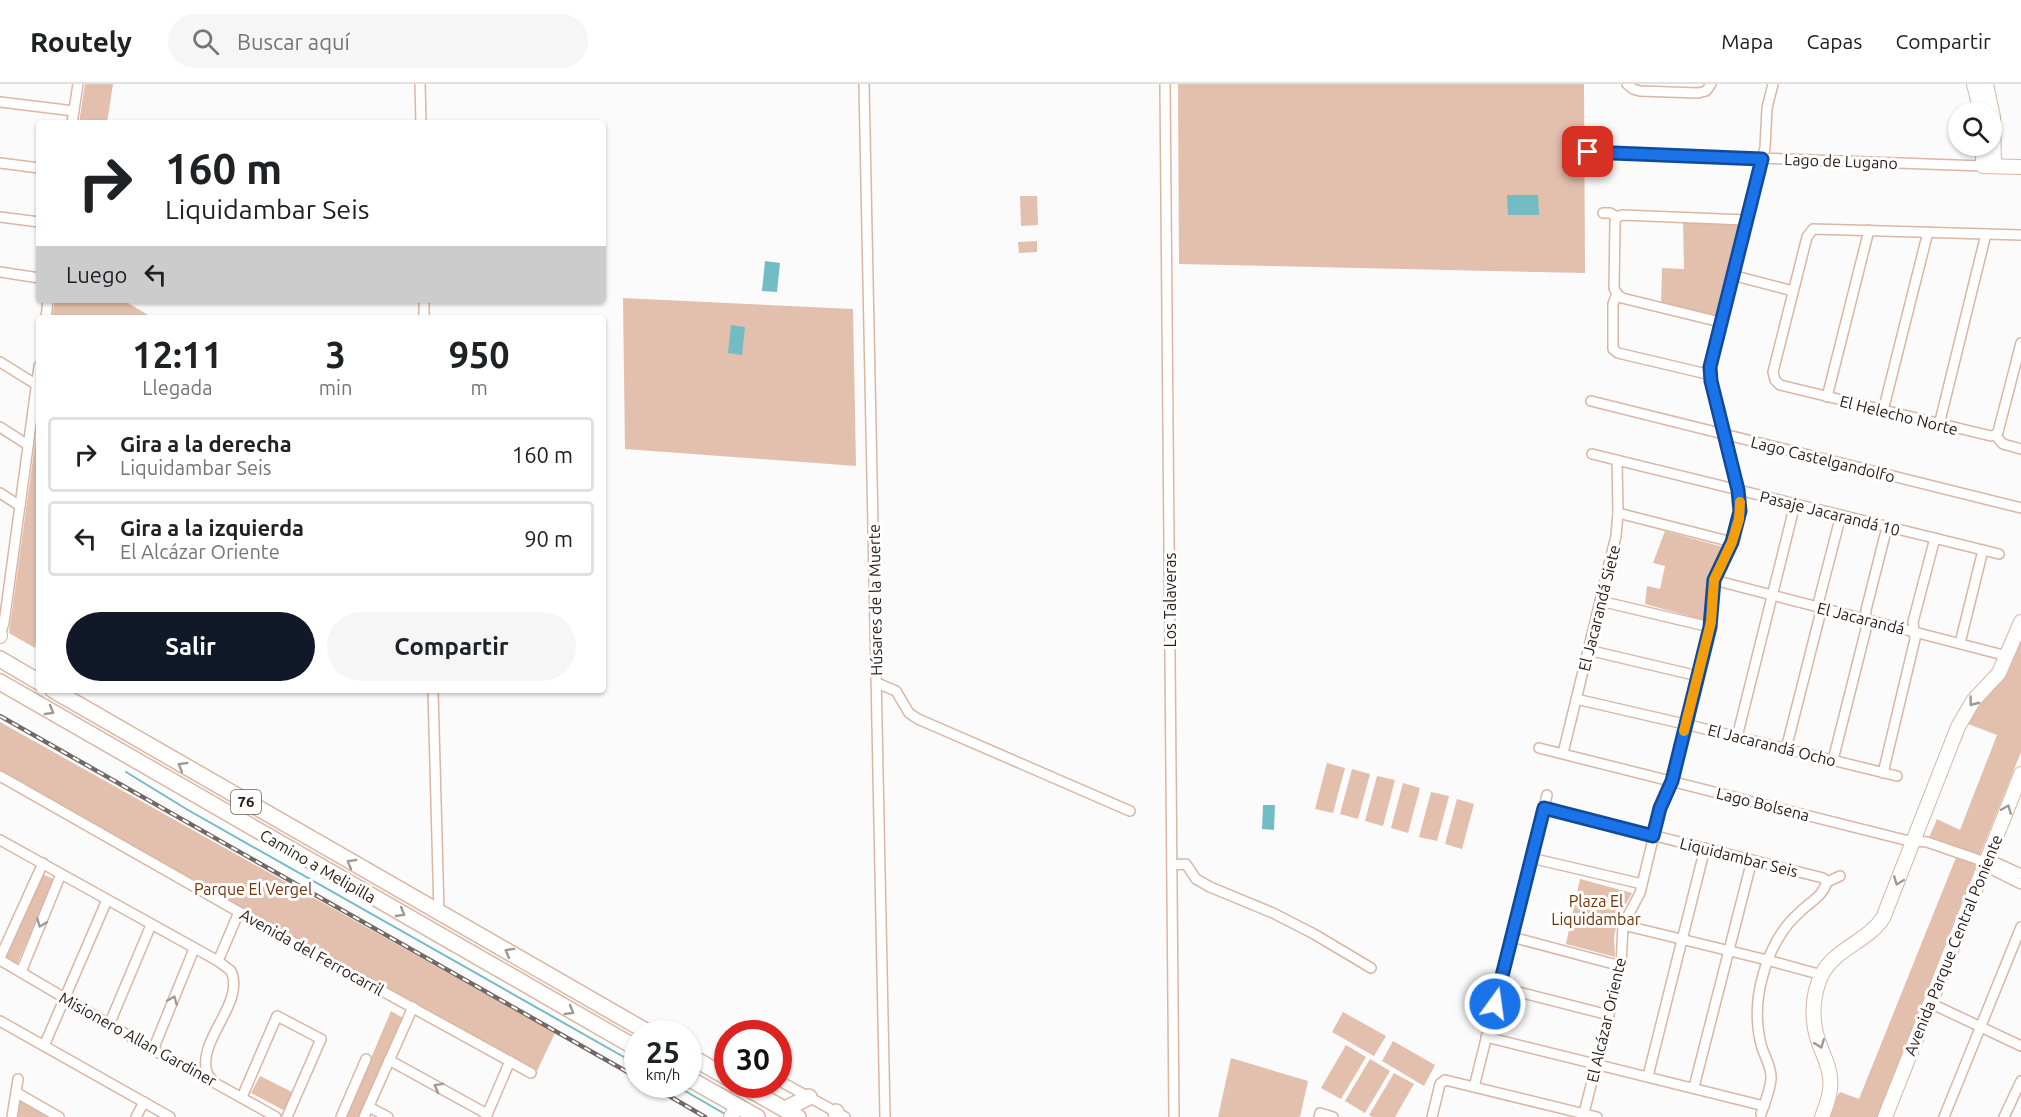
<!DOCTYPE html>
<html lang="es">
<meta charset="utf-8">
<style>
:root{--surface:#fff;--page:#f6f6f6;--text:#202124;--muted:#757577;--line:#e0e0e0;--accent:#111827}
body{margin:0;font-family:Ubuntu,sans-serif;background:var(--page);color:var(--text);height:100vh;display:flex;flex-direction:column;font-size:22px;white-space:nowrap}
*{box-sizing:border-box;margin:0}
p{font-size:20px;color:var(--muted)}
.icon{flex:none;width:33px;height:33px;fill:none;stroke:currentColor;stroke-width:2;stroke-linecap:round;stroke-linejoin:round}
.map{position:relative;flex:1;overflow:hidden}
.sheet{position:absolute;left:36px;top:231px;width:570px;height:378px;display:flex;flex-direction:column;background:var(--surface);border-radius:6px;box-shadow:0 2px 4px #0004}
.sheet>*{flex:none}
.top-card{position:absolute;left:36px;top:36px;width:570px;height:183px;border-radius:6px;box-shadow:0 2px 4px #0004;background:#fff;color:var(--text);overflow:hidden}
.tools{position:absolute;left:1948px;top:18px;display:grid;gap:12px}
.tools a{display:grid;place-items:center;width:54px;height:54px;border-radius:50%;background:var(--surface);box-shadow:0 2px 4px #0004;font-size:30px}
.speed{position:absolute;left:624px;top:936px;display:flex;gap:12px;font-size:30px;font-weight:700;text-align:center}
.speed>*{display:grid;place-content:center;width:78px;height:78px;border-radius:50%;background:var(--surface);box-shadow:0 2px 4px #0004;line-height:1}
.speed small{font-size:15px;font-weight:400}
.speed .limit{border:9px solid #d22;background:#fff;color:#111}
.pin{position:absolute;display:grid;place-items:center;width:51px;height:51px;color:#fff;margin:-26px;border-radius:12px;box-shadow:0 3px 9px #0006}
.me{position:absolute;width:66px;margin:-33px;rotate:14deg;stroke-linejoin:round;filter:drop-shadow(0 0 4px #0008)}
.turn{display:flex;align-items:center;gap:21px;height:126px;padding:0 30px;font-size:27px}
.turn .icon{width:78px;height:78px;stroke-width:2.5}
.turn b{display:block;font-size:42px;line-height:51px}
.then{display:flex;align-items:center;height:57px;padding:0 30px;background:#0003;gap:12px;font-size:22px}
.eta{display:flex;justify-content:space-evenly;align-items:center;height:102px;text-align:center}
.eta b{font-size:36px;font-weight:700;line-height:42px}
.action{display:flex;gap:12px;margin-top:auto;padding:12px 30px}
.action a{flex:1;height:69px;border-radius:36px;background:var(--accent);color:#fff;font-size:24px;font-weight:700;line-height:69px;text-align:center}
.action a+a{background:var(--page);color:var(--text)}
ul{padding:0;list-style:none}
li{display:flex;align-items:center;gap:18px;height:75px;margin:0 12px 9px;padding:0 18px;border:3px solid var(--line);border-radius:6px}
li div{flex:1}
li b{display:block;font-size:22px}
li em{font-style:normal}
header{display:flex;align-items:center;gap:36px;box-sizing:border-box;height:84px;padding:0 30px;background:var(--surface);border-bottom:2px solid var(--line)}
header strong{font-size:28px}
nav{display:flex;gap:33px;margin-inline-start:auto;font-size:21px}
.search{width:420px;height:54px;background:var(--page);display:flex;align-items:center;gap:15px;box-sizing:border-box;padding:0 21px;border-radius:33px;color:var(--muted);font-size:22px}
.map>svg:first-child{display:block}
.green{fill:#e3bfad}
.water{fill:#72bcc5}
.lines{fill:none;stroke-linecap:round;stroke-linejoin:round}
.stream{stroke:#72bcc5;stroke-width:2}
.street-casing{stroke:#dab6a3;stroke-width:12}
.secondary-casing{stroke:#dab6a3;stroke-width:16}
.primary-casing{stroke:#dab6a3;stroke-width:18}
.street{stroke:#fff;stroke-width:9}
.secondary{stroke:#fff;stroke-width:14}
.primary{stroke:#fff;stroke-width:15}
.rail-casing{stroke:#726964;stroke-width:4.5}
.rail{stroke:#fff;stroke-width:2;stroke-dasharray:7;stroke-linecap:butt}
.oneway{stroke:#9f9996}
.route-casing{stroke:#114b97;stroke-width:15}
.route{stroke:#1a73e8;stroke-width:10}
.slow{stroke:#f59e0b;stroke-width:10}
.labels{text-anchor:middle;stroke-width:6;stroke-linejoin:round;paint-order:stroke}
.shield{fill:#fff;stroke:#6a605b;stroke-width:1.5}
.shield-label{font-size:15px;font-weight:bold;fill:#2a1c15}
.street-label{font-size:16px;fill:#2a1c15;stroke:#fff}
.park-label{font-size:16px;fill:#733203;stroke:#fff}
</style>
<header>
<strong>Routely</strong>
<div class="search"><svg class="icon" aria-label="search" viewBox="0 0 24 24"><circle cx="10" cy="10" r="6"/><path d="M15 15l6 6"/></svg>Buscar aquí</div>
<nav><a>Mapa</a><a>Capas</a><a>Compartir</a></nav>
</header>
<div class="map">
<svg width="2021" height="1033" viewBox="0 0 2021 1033">
<rect width="100%" height="100%" fill="#fbfbfb"/>
<g class="green">
<path d="M85,0H113L107,39H79Z"/>
<path d="M1178,0H1584L1585,189L1179,180Z"/>
<path d="M1020,112H1037L1038,141L1021,142Z"/>
<path d="M1683,135L1744,138L1719,236L1661,221L1662,184L1684,185Z"/>
<path d="M1037,157V168L1019,169L1018,158Z"/>
<path d="M623,214L853,225L856,382L625,365Z"/>
<path d="M55,216H123L153,234H52Z"/>
<path d="M39,331V536L35,564L9,549Z"/>
<path d="M1665,447L1723,463L1711,490L1707,537L1645,520L1647,502L1660,505L1665,482L1653,479Z"/>
<path d="M2021,550V668L1979,773L1928,756L1937,735L1960,746L1997,651L1968,640L1978,623L2001,596Z"/>
<path d="M0,638L555,949L537,987L237,822L0,688Z"/>
<path d="M1327,679L1345,684L1333,729L1315,725Z"/>
<path d="M1352,685L1370,690L1358,735L1340,730Z"/>
<path d="M1377,692L1395,696L1383,742L1365,737Z"/>
<path d="M1403,699L1420,704L1408,749L1391,744Z"/>
<path d="M1431,708L1449,712L1437,757L1419,753Z"/>
<path d="M1457,715L1474,720L1462,765L1445,760Z"/>
<path d="M1957,771L1977,779L1877,1033H1829L1836,1014L1840,1008L1859,1015Z"/>
<path d="M42,790L54,795L16,883L4,876Z"/>
<path d="M1580,795L1632,809L1618,834L1614,853L1615,873L1566,860Z"/>
<path d="M391,927L403,934L359,1033H346Z"/>
<path d="M1343,928L1386,952L1374,972L1332,948Z"/>
<path d="M1393,957L1435,981L1424,1002L1382,977Z"/>
<path d="M1346,961L1366,973L1341,1015L1321,1004Z"/>
<path d="M1231,974L1308,997L1300,1033H1218Z"/>
<path d="M1370,975L1390,987L1365,1029L1345,1017Z"/>
<path d="M1394,989L1414,1000L1395,1033H1373L1369,1031Z"/>
<path d="M260,992L294,1009L285,1027L251,1009Z"/>
<path d="M20,1014L54,1033H15Z"/>
</g>
<g class="water">
<path d="M1507,111H1538L1539,131H1508Z"/>
<path d="M765,177L780,179L777,208L762,207Z"/>
<path d="M731,241L745,243L742,271L728,269Z"/>
<path d="M1263,721H1275L1274,746L1262,745Z"/>
</g>
<g class="lines">
<g class="stream">
<path d="M126,688L188,726L638,981"/>
<path d="M673,1000L725,1030"/>
</g>
<g class="street-casing">
<g id="street">
<path d="M420,0L421,39"/>
<path d="M864,0L885,1033"/>
<path d="M1165,0L1174,1033"/>
<path d="M1627,0L1633,5L1640,7L1698,9L1706,7L1711,0"/>
<path d="M0,18L74,27"/>
<path d="M72,39L78,0"/>
<path d="M1588,68L1983,82"/>
<path d="M0,79L39,84"/>
<path d="M1603,129H1610L1617,133L1622,131L1746,136"/>
<path d="M0,133L39,138"/>
<path d="M1617,133L1615,138L1614,204L1617,210L1613,220V265L1618,269L1711,291"/>
<path d="M0,188L39,194"/>
<path d="M1732,191L1793,207"/>
<path d="M1617,210L1622,214L1720,238"/>
<path d="M424,216V234"/>
<path d="M46,234L48,216"/>
<path d="M0,278L37,301"/>
<path d="M1827,313L1869,146"/>
<path d="M1591,317L2021,424"/>
<path d="M1883,327L1928,148"/>
<path d="M1939,341L1986,150"/>
<path d="M0,343L28,361"/>
<path d="M1995,351L1991,352L1780,301L1775,296L1773,288L1807,153L1813,145L2021,151"/>
<path d="M1995,351L1998,348L2021,259"/>
<path d="M1995,351L2003,360L2021,365"/>
<path d="M1592,370L1999,470"/>
<path d="M0,409L20,422"/>
<path d="M1618,429L1732,458"/>
<path d="M1714,496L2007,572"/>
<path d="M1600,517L1710,543"/>
<path d="M0,551L4,539L39,282"/>
<path d="M1960,559L1983,466"/>
<path d="M1588,566L1698,592"/>
<path d="M877,599L896,607L909,629L918,635L1130,727"/>
<path d="M433,606L439,829"/>
<path d="M1576,615L1693,642L1897,692"/>
<path d="M1737,653L1795,420"/>
<path d="M1539,664L1905,756L1927,758L1985,778L1997,779L2021,790"/>
<path d="M1786,665L1820,531L1819,516L1841,431"/>
<path d="M1563,669L1616,452L1618,429L1617,376"/>
<path d="M1833,676L1866,545V526L1887,443"/>
<path d="M1883,689L1915,555L1913,538L1935,454"/>
<path d="M0,692L239,828L531,989"/>
<path d="M1544,724L1823,794L1827,798"/>
<path d="M0,756L218,877L231,887C246,920 194,958 208,991"/>
<path d="M1531,774L1642,800"/>
<path d="M1985,778L1991,785L2021,800"/>
<path d="M1172,781L1186,780L1196,795L1210,803L1273,829L1314,850L1371,884"/>
<path d="M1827,798L1840,792"/>
<path d="M1623,841L1767,876L1822,891"/>
<path d="M1512,853L1621,882"/>
<path d="M0,874L43,779"/>
<path d="M0,876L153,966L199,989L208,991L215,999L276,1033"/>
<path d="M218,877L239,828"/>
<path d="M21,888L61,790"/>
<path d="M1499,903L1609,931"/>
<path d="M1930,919L2021,962"/>
<path d="M0,937L170,1033"/>
<path d="M109,941L151,841"/>
<path d="M1486,953L1764,1022"/>
<path d="M44,962L107,816"/>
<path d="M153,966L194,865"/>
<path d="M389,976L487,1030"/>
<path d="M1648,992L1705,764"/>
<path d="M778,996L845,1033"/>
<path d="M1474,1003L1547,711"/>
<path d="M1694,1003L1752,776"/>
<path d="M17,1009L59,1033"/>
<path d="M242,1013L277,932L321,955L287,1033"/>
<path d="M369,1023L388,1033"/>
<path d="M1761,1030C1765,1019 1770,1006 1771,995C1772,984 1765,973 1762,964C1755,939 1756,915 1763,891C1769,868 1782,843 1800,828C1811,817 1822,813 1827,798"/>
<path d="M12,1033L18,995"/>
<path d="M136,1033L144,1018"/>
<path d="M341,1033L366,975"/>
<path d="M364,1033L413,923"/>
<path d="M486,1033L510,977"/>
<path d="M1319,1033L1320,1029L1333,1033"/>
<path d="M1432,1033L1440,1000L1445,996L1597,1033"/>
<path d="M1583,1033L1621,882L1623,841L1640,809L1659,730L1673,697L1711,538L1714,496L1732,458L1739,435L1740,418L1738,406L1712,302L1710,283L1720,238L1765,64L1767,24L1773,0"/>
<path d="M1944,1033L2021,843"/>
<path d="M2004,1033L2021,997"/>
</g>
</g>
<g class="secondary-casing">
<g id="secondary">
<path d="M1974,0L1981,28"/>
<path d="M1986,0L1993,33L1994,82"/>
<path d="M1983,62V82L2021,83"/>
<path d="M0,551V552"/>
<path d="M731,1033L737,1022"/>
<path d="M1822,1033C1827,1020 1832,1007 1830,993C1829,982 1824,972 1820,962C1811,939 1811,913 1822,890C1836,864 1867,858 1883,834L1958,643L1973,617L1999,589L2021,538"/>
<path d="M1885,1033L2021,690"/>
</g>
</g>
<g class="primary-casing">
<g id="primary">
<path d="M0,575L39,598"/>
<path d="M0,598L638,965"/>
<path d="M53,606L651,950"/>
<path d="M688,971L728,994"/>
<path d="M688,994L757,1033"/>
<path d="M740,1000L798,1033"/>
<path d="M785,1025L809,1013"/>
<path d="M836,1028L837,1033"/>
</g>
</g>
<use href="#street" class="street"/>
<use href="#secondary" class="secondary"/>
<use href="#primary" class="primary"/>
<g class="rail-casing">
<g id="rail">
<path d="M0,632L638,994"/>
<path d="M649,1000L705,1033"/>
</g>
</g>
<use href="#rail" class="rail"/>
</g>
<defs><path id="oneway-chevron" d="M-2-3.5L2.5 0L-2 3.5" fill="none" stroke-width="1.6" stroke-linecap="round" stroke-linejoin="round" transform="scale(1.5)"/></defs>
<g class="oneway">
<use href="#oneway-chevron" transform="translate(1973 618) rotate(127)"/>
<use href="#oneway-chevron" transform="translate(50 627) rotate(30)"/>
<use href="#oneway-chevron" transform="translate(182 682) rotate(-150)"/>
<use href="#oneway-chevron" transform="translate(2007 725) rotate(-68)"/>
<use href="#oneway-chevron" transform="translate(351 779) rotate(-150)"/>
<use href="#oneway-chevron" transform="translate(1898 797) rotate(111)"/>
<use href="#oneway-chevron" transform="translate(401 829) rotate(30)"/>
<use href="#oneway-chevron" transform="translate(41 839) rotate(112)"/>
<use href="#oneway-chevron" transform="translate(509 868) rotate(-151)"/>
<use href="#oneway-chevron" transform="translate(173 916) rotate(-68)"/>
<use href="#oneway-chevron" transform="translate(570 927) rotate(30)"/>
<use href="#oneway-chevron" transform="translate(1820 960) rotate(69)"/>
<use href="#oneway-chevron" transform="translate(438 1003) rotate(-151)"/>
</g>
<g class="lines">
<g class="route-casing">
<path id="route" d="M1495,920L1544,724L1653,752L1660,724L1672,697L1710,543L1714,496L1732,458L1740,427L1738,406L1711,297L1710,283L1762,75L1588,68"/>
</g>
<use href="#route" class="route"/>
<path class="slow" d="M1684,647L1711,538L1714,496L1732,458L1739,435L1740,418"/>
</g>
<g class="labels">
<rect class="shield" x="231" y="706" width="30" height="24" rx="4.5"/>
<g class="shield-label">
<text x="246" y="723">76</text>
</g>
<g class="street-label">
<text transform="translate(1841 77) rotate(2)" y="6">Lago de Lugano</text>
<text transform="translate(1899 331) rotate(14)" y="6">El Helecho Norte</text>
<text transform="translate(1823 375) rotate(14)" y="6">Lago Castelgandolfo</text>
<text transform="translate(1830 429) rotate(14)" y="6">Pasaje Jacarandá 10</text>
<text transform="translate(875 516) rotate(-91)" y="6">Húsares de la Muerte</text>
<text transform="translate(1170 516) rotate(-90)" y="6">Los Talaveras</text>
<text transform="translate(1599 524) rotate(-76)" y="6">El Jacarandá Siete</text>
<text transform="translate(1861 534) rotate(14)" y="6">El Jacarandá</text>
<text transform="translate(1772 661) rotate(14)" y="6">El Jacarandá Ocho</text>
<text transform="translate(1763 720) rotate(14)" y="6">Lago Bolsena</text>
<text transform="translate(1739 773) rotate(14)" y="6">Liquidambar Seis</text>
<text transform="translate(318 782) rotate(30)" y="6">Camino a Melipilla</text>
<text transform="translate(1953 861) rotate(-68)" y="6">Avenida Parque Central Poniente</text>
<text transform="translate(312 868) rotate(29)" y="6">Avenida del Ferrocarril</text>
<text transform="translate(1606 936) rotate(-77)" y="6">El Alcázar Oriente</text>
<text transform="translate(138 955) rotate(29)" y="6">Misionero Allan Gardiner</text>
</g>
<g class="park-label">
<text x="253" y="811">Parque El Vergel</text>
<text x="1596" y="823">Plaza El<tspan x="1596" dy="18">Liquidambar</tspan></text>
</g>
</g>
</svg>
<div class="tools">
<a><svg class="icon" aria-label="search" viewBox="0 0 24 24"><circle cx="10" cy="10" r="6"/><path d="M15 15l6 6"/></svg></a>
</div>
<div class="speed"><div>25<small>km/h</small></div><div class="limit">30</div></div>
<div class="pin" style="left:1588px;top:68px;background:#d93025"><svg class="icon" aria-label="arrive" viewBox="0 0 24 24"><path d="M6 21V4h12l-3 4 3 4H6"/></svg></div>
<svg class="me" style="left:1495px;top:920px" viewBox="-20 -20 40 40"><circle r="17" fill="#1a73e8" stroke="#fff" stroke-width="3"/><path d="M0-11L8 9 0 5-8 9z" fill="#fff"/></svg>
<div class="top-card">
<div class="turn"><svg class="icon" aria-label="right" viewBox="0 0 24 24"><path d="M7 20v-9h11M14 6l5 5-5 5"/></svg><div><b>160 m</b>Liquidambar Seis</div></div>
<div class="then">Luego<svg class="icon" aria-label="left" viewBox="0 0 24 24"><path d="M17 20v-9H6M10 6l-5 5 5 5"/></svg></div>
</div>
<section class="sheet">
<div class="eta">
<div><b>12:11</b><p>Llegada</p></div>
<div><b>3</b><p>min</p></div>
<div><b>950</b><p>m</p></div>
</div>
<ul>
<li><svg class="icon" aria-label="right" viewBox="0 0 24 24"><path d="M7 20v-9h11M14 6l5 5-5 5"/></svg><div><b>Gira a la derecha</b><p>Liquidambar Seis</p></div><em>160 m</em></li>
<li><svg class="icon" aria-label="left" viewBox="0 0 24 24"><path d="M17 20v-9H6M10 6l-5 5 5 5"/></svg><div><b>Gira a la izquierda</b><p>El Alcázar Oriente</p></div><em>90 m</em></li>
</ul>
<div class="action"><a>Salir</a><a>Compartir</a></div>
</section>
</div>
